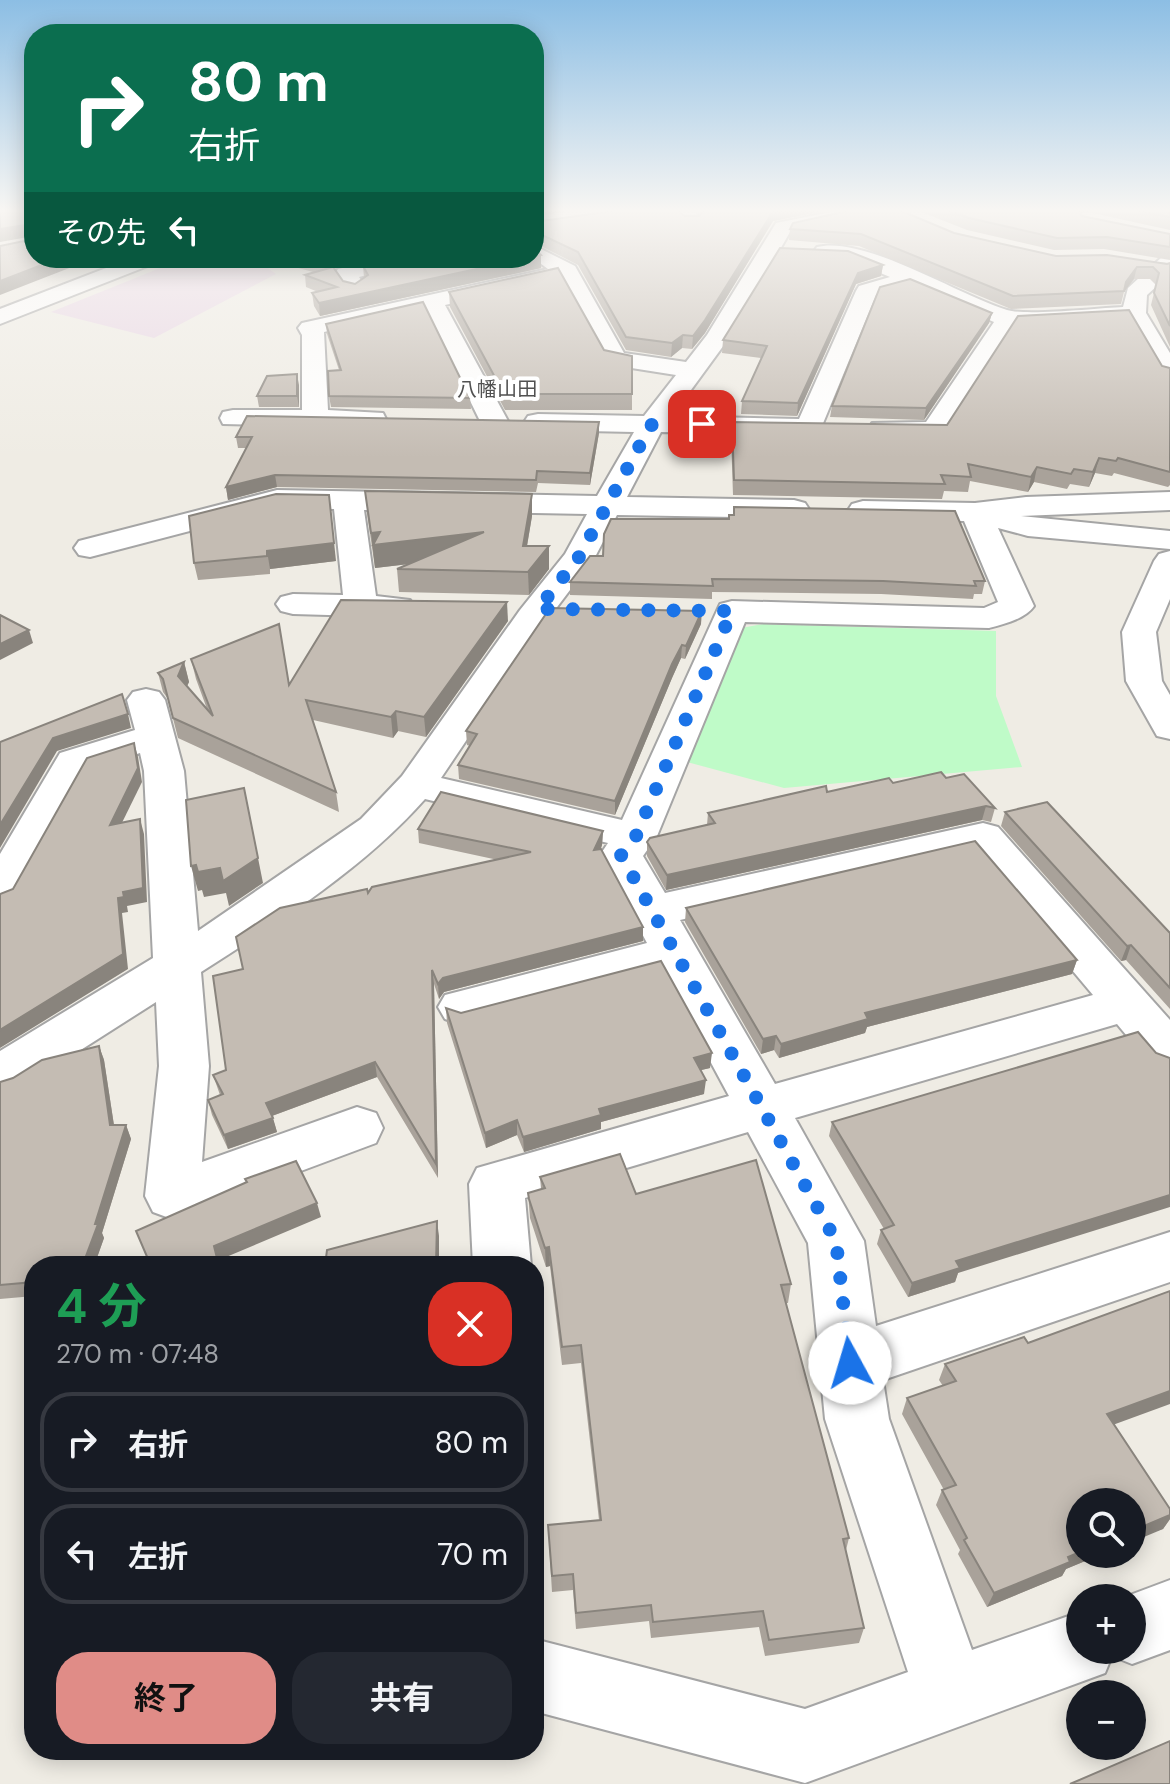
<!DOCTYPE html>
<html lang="ja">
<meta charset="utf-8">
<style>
:root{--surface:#171b24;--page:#242831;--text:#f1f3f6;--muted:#9ea1a6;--line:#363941;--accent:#e08c87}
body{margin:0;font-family:"DM Sans","Noto Sans JP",sans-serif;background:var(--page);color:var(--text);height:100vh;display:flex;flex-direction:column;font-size:30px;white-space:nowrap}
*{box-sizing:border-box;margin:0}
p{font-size:26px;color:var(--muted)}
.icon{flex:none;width:44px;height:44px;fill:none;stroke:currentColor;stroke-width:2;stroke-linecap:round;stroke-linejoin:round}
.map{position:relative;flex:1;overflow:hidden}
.side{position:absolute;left:24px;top:1256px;width:520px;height:504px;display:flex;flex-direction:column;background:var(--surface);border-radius:32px;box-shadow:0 4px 20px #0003}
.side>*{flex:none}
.top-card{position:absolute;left:24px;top:24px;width:520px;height:244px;border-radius:32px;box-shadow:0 4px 20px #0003;background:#0b6e4f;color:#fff;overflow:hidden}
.fabs{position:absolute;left:1066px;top:1488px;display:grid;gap:16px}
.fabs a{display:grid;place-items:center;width:80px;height:80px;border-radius:50%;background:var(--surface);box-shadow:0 4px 20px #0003;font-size:40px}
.pin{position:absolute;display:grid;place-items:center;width:68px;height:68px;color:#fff;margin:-34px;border-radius:16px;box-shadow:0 4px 12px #0006}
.me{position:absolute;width:88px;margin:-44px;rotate:354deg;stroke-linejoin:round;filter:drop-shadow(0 0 6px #0008)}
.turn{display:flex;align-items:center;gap:28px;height:168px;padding:0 32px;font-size:36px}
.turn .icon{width:104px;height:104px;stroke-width:2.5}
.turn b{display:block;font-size:56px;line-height:68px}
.then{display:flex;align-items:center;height:76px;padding:0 32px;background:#0003;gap:16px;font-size:30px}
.round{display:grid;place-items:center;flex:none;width:84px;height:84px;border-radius:32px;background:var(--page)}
.overview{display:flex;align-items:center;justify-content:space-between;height:136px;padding:0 32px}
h1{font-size:48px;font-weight:700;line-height:60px;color:#1e9e55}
.primary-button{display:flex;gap:16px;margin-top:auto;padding:16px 32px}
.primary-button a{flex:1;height:92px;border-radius:32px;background:var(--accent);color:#111;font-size:32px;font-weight:700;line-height:92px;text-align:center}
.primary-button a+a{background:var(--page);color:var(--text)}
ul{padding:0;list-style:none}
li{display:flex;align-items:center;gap:24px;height:100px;margin:0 16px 12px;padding:0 16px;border:4px solid var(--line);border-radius:32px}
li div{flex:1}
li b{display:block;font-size:30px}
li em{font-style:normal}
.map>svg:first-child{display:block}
.industrial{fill:#e8d5e4}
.park{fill:#bffbc8}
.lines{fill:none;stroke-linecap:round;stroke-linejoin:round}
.minor-casing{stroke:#a5a5a5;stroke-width:4}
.minor{fill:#fff;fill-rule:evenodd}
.wall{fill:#a9a29a}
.shaded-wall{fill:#89847d}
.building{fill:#c4bcb3;stroke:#89847d;stroke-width:2}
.route{stroke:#1a73e8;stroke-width:14;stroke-dasharray:0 25.2}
.labels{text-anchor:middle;stroke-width:8;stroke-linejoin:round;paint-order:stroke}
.far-neighbourhood-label{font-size:20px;fill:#515151;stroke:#fff}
</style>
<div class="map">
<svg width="1170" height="1784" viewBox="0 0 1170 1784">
<rect width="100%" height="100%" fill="#efece4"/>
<path class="industrial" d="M185,258H240L262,264L276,274L154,338L51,312Z"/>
<path class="park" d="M763,624L996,631V696L1022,767L784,788L687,762L741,628Z"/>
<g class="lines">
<g class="minor-casing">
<g id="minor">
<path d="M846,209H884L874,215L790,232L729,338L672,416L799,419L856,291L859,286L890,277L847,259L817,255L814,251L817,247C864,235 958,295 1007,310C1025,316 1099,308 1123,307L1128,288L1162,257L1170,256V274L1147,295L1146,313L1170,353V381L1161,378L1127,320L1014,326L944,437L934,439L872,435L868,429L872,423L926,422L994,322L909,286L876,295L819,433L809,435L661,432L627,497L794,500L805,503L809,509L805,515L794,518L617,515L595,557L545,623L441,778L622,820L720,604L732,601L984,608L998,602L964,521L863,519L852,516L848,510L852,504L863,501L975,503L1026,497L1170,492V510L1021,516L1170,531V549L1028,536L998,528L1034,606C1025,619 1004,624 989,628L745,622L657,836L643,856L665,893L983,823L998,827L1170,1020V1072L1152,1066L1117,1024L795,1118L864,1241L876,1326L1170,1232V1282L883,1380L889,1419L972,1650L1080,1612V1650H1132V1598H1122L1170,1580V1650L1132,1664L1112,1656L1105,1673L805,1783L534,1711V1639L805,1709L908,1672L825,1419L808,1243L748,1132L525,1198L531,1266H473L469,1184L477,1168L729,1096L662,972L462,1025L445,1019L438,1007L445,995L647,943L600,855L608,843L425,799C363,869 279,922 201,972L209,1066L202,1162L357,1107L376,1113L383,1128L376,1143L172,1219L153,1212L145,1196L159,1066L156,1002L18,1090L0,1095V1051L153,958L144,771L140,753L89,769L16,902L0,907V854L60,753L135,730L127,700L133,692L146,689L159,692L165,700L184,771L198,931L361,819L402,776L520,610L565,554L587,514L364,510L376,596L410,600L415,607L410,614L398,617L293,614L281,611L276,604L281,597L293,594L343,595L334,509L278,508L90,557L79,555L74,548L79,541L277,490L597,496L634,432L538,430L528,428L524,422L528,416L538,414L644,416L676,375L606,364L560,279L445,305L508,421L504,427H484L480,421L425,309L324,332L328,410L383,413L386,419L383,425L373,427L223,424L220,418L223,412L233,410H302V335L298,328L302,323L548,269L533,258L534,250L541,249L575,266L624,353L686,362L707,335L776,223ZM973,852L1093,995L775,1084L680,920Z"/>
<path d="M132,258H162L158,262L0,324V309Z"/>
<path d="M386,258H424L420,262L359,277L366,287L355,294L347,292L335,274L338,269Z"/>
<path d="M1170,551V599L1156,632L1162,681L1170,695V739L1157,736L1126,681L1122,632L1154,561L1159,554Z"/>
</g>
</g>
<use href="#minor" class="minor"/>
</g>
<g class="wall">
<path d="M690,209H833L773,221L705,333L692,349L682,348L671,357L626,350L578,265L541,246L534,222L699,216Z"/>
<path d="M914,209H1170V230L1088,212L1080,214L1082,216L1170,234V260L1104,249L1054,250L967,230Z"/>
<path d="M790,229L954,233L1056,256L1170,263V347L1151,305L1156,285L1150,279H1134L1124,292L1121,304L1011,309L859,246L789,240Z"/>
<path d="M541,255V268L320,316L314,306L312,293L318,292L306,287L305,275L313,272L262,258H373L337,266L335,269L343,281L355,284L364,278L363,266Z"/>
<path d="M883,265L881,276L856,284L797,416L741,414L742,401L761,358L722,353L723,340Z"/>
<path d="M449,292L604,350L632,356V410H505L450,307Z"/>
<path d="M992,313L989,323L924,420L830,417L832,406Z"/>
<path d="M326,324L470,398L471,409L331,407L329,396L339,370L327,334Z"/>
<path d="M1162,366L1170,368V485L1168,487L1114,473L1112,476L1095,473L1089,487L1070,484L1067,489L1034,482L1028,492L970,481L968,492L944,491L942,499L733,495L731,436L732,422L947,425Z"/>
<path d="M299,385V407H259L257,396Z"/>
<path d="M599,433L590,485L538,483L536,492L277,487L228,500L226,487L246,448H238L236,437Z"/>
<path d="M532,494V516L527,546H549V569L529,595L399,592L397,569L409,564L375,568L367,513Z"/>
<path d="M734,507L985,581L982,594H974L973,599L881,594L712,592V599L570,595V582L603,556L729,519V515H734Z"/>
<path d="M189,516L336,561L270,569V574L198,580L194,563Z"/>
<path d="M508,621L426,737L398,731L393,738L313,720L336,792L339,812L178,738L168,699L163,692L158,673L184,662L189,682L187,686L207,709L196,679L191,659L289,685Z"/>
<path d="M701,624L685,659L681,658L672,678L615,815L459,779L458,765L470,746L467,745L466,731Z"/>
<path d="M946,778L995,808L991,822L982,820L666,890L647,856V842L707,825L708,813L827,792Z"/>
<path d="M1005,812L1170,933V1009L1126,960L1121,961L1001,826Z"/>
<path d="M418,829L603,831L602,845L601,849L643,927V941L444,992L439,999L434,984L438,1178L377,1077L272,1116L277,1132L228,1149L212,1115L208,1100L220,1095L213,1075L226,1070L243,969L368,893L498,860L419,843Z"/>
<path d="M686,908L1077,960L1072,974L867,1027L865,1033L779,1058L774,1050L761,1054L685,922Z"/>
<path d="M446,1008L461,1013L710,1068L701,1070L704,1094L601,1122V1129L524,1152L517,1135L486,1148L447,1023Z"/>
<path d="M99,1046L104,1060L114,1125H126L131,1139L102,1233L104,1238L94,1266H34V1296L0,1299V1082L13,1078Z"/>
<path d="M1156,1053L958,1273L955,1282L908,1297L877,1244L881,1230L884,1229L829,1136L832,1122Z"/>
<path d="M540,1177L636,1194L791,1284L788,1303H786L849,1538L846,1550L864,1628L859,1643L765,1656L759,1627L651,1638L649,1621L576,1629L573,1590L552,1592L549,1542L599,1520L581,1363L562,1365L550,1266L546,1267L530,1218L528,1193L541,1189Z"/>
<path d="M1028,1343L1114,1424L1170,1509V1519L1163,1529L1080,1554H1102L1066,1569L1062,1576L987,1607L958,1554L960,1550L936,1505L942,1490H944L902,1414L907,1398L943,1386L939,1380L945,1364Z"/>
</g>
<g class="shaded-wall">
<path d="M534,209H587L534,216Z"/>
<path d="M780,209H833L773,221L705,333L692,349L693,336L774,210Z"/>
<path d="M1077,209H1088V212L1079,214L1074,221Z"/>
<path d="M31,224L34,236L0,242V229Z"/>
<path d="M540,234L541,246L534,247V235Z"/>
<path d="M541,255V268L320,316L319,303L528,258H534V257Z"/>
<path d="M60,258H95L0,295V281Z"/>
<path d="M333,258H373L337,266L333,271L331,260Z"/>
<path d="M883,265L881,276L856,284L797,416L798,403L858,273Z"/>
<path d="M1137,267L1134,279L1124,292L1126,282Z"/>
<path d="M992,313L989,323L924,420L926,408Z"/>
<path d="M683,335L682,348L671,357L672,343Z"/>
<path d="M297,374L299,385V407L297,396Z"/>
<path d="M599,422V433L590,485V473Z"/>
<path d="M1099,458L1095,473L1089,487L1093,472Z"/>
<path d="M1037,467L1034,482L1028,492L1031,477Z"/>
<path d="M275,475L277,487L228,500L226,487Z"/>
<path d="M532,494V516L523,569V546Z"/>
<path d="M329,495L336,561L270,569L267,551Z"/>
<path d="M380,532H484L485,555L375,568L371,533Z"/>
<path d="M549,546V569L529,595L528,572Z"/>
<path d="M507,602L508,621L426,737L424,717Z"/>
<path d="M702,611L701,624L685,659L686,646Z"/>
<path d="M29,630L33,643L0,660V644Z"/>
<path d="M682,645L681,658L672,678L615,815V801L672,664Z"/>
<path d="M184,662L189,682L182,696L178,676Z"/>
<path d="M396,711L398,731L393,738L391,717Z"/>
<path d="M128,714L131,728L57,751L0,848V825L53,738Z"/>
<path d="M134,743L138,757L142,782L114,839L110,825Z"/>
<path d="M244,788L263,883L229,906L226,893L204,897L202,890L198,891L191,866L196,865Z"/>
<path d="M986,806L982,820L666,890L667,875Z"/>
<path d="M140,819L144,834L147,902L127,906L128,912L122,913L128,969L0,1048V1030L123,892Z"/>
<path d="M603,831L602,845L594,865V850Z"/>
<path d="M643,927V941L444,992L439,999L438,984L443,978Z"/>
<path d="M1131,945L1126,960L1121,961L1127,946Z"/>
<path d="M1077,960L1072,974L867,1027L865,1033L779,1058L781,1044L865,1013Z"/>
<path d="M432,970L434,984L438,1178L436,1164Z"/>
<path d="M776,1036L774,1050L761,1054L763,1039Z"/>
<path d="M99,1046L104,1060L116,1139L110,1125Z"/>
<path d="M712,1053L710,1068L693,1072L694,1058Z"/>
<path d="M375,1062L377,1077L269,1117L266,1103Z"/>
<path d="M706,1080L704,1094L601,1122V1129L524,1152L523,1137L599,1109Z"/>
<path d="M273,1118L277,1132L228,1149L224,1135Z"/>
<path d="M517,1120V1135L486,1148L485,1133Z"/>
<path d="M126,1125L131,1139L102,1233L104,1238L94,1266H84L83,1264L95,1224Z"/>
<path d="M1170,1195V1207L958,1273L955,1282L908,1297L912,1283L956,1261Z"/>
<path d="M317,1203L321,1217L219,1260L221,1266H219L214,1246Z"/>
<path d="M437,1221L439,1236V1266H436Z"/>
<path d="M549,1247L550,1266L546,1267L545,1248Z"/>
<path d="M1170,1391V1404L1099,1430L1107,1414Z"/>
<path d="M1170,1515V1519L1163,1529L1132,1542V1531Z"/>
<path d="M1080,1552V1554H1102L1066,1569L1062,1576L987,1607L994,1593Z"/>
</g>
<g class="building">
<path d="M0,209H34V227L31,224L0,229Z"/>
<path d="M616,209H675L685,216H699L704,211V209H780L774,210L705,320L693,336L683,335L672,343L626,337L578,252L540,234L534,235V222L612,211Z"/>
<path d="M856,209H897L954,233L1056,256L1107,255L1167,264L1170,263V326L1154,293L1159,273L1153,267H1137L1126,282L1124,291L1013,296L861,234L790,229L793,223Z"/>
<path d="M944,209H1077L1082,216L1170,234V247L1107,237L1057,238L969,218Z"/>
<path d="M1129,209H1170V217Z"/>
<path d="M34,227V258H60L0,281V246L34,239Z"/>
<path d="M780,248L848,251L883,265L858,273L798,403L742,401L767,346L723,340Z"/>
<path d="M534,249L541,255L534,257Z"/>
<path d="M304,258H333L331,260L333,266Z"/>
<path d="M398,258H528L319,303L312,293L337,287L305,275L333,267L343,281L355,284L368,275L363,266Z"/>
<path d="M558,268L604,350L632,356V394H504L449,292Z"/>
<path d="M910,279L992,313L926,408L832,406L880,287Z"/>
<path d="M423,302L470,398L329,396L328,371L341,370L326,324Z"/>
<path d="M1129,310L1162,366L1170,368V472L1118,458L1116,461L1099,458L1093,472L1074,469L1071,474L1037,467L1031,477L968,464L971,477L941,475L945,484L734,480L732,422L947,425L1018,316Z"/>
<path d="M297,374V396H257L267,376Z"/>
<path d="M247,416L599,422L590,473L537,471L536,480L275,475L226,487L252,437H236Z"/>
<path d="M365,491L532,494L523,546H549L528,572L397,569L484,532L373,545L380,532L371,533Z"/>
<path d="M276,494L329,495L334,543L267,551V556L194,563L189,516Z"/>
<path d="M734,507L955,511L985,581H974L976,586L883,581L712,579L713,586L570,582L590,556H603L604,534L611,519H729V515H734Z"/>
<path d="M341,600L507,602L424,717L396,711L391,717L306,700L336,792L173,718L163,679L158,673L184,662L178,676L213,716L191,659L279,624L289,685Z"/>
<path d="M550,608L702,611L686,646L682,645L672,664L615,801L458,765L477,734L466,731Z"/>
<path d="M0,615L29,630L0,644Z"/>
<path d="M122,694L128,714L53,738L0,825V742Z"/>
<path d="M134,743L138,768L110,825L140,819L143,888L123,892L124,897L118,898L123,954L0,1030V894L13,889L87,758Z"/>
<path d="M941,772L946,778L964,774L995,808L986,806L667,875L647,842L650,838L715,823L708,813L826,786L827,792L889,778L893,783Z"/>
<path d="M244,788L258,858L223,881L220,868L198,872L196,865L191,866L186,800Z"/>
<path d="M441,792L603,831L594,850L601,849L643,927L443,978L438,984L432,970L436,1164L375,1062L266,1103L273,1118L224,1135L208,1100L223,1094L213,1075L226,1070L213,976L243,969L236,937L280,908L367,889L368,893L372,887L531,852L418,829Z"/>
<path d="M1047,802L1170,933V988L1131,945L1127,946L1005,812Z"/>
<path d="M975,841L1077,960L865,1013L868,1019L781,1044L776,1036L763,1039L686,908Z"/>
<path d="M661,961L712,1053L694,1058L706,1080L599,1109L601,1115L523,1137L517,1120L485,1133L446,1008L461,1013Z"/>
<path d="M1138,1032L1156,1053L1170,1058V1195L956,1261L960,1268L912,1283L881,1230L894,1225L832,1122Z"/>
<path d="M99,1046L110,1125H126L95,1224H98L83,1264L34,1266V1282L0,1285V1082L13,1078L42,1060Z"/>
<path d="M620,1154L636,1194L756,1160L791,1284L781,1285L849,1538L843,1539L864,1628L769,1640L763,1611L653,1622L651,1605L576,1613L573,1574L552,1576L548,1525L601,1520L581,1345L562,1347L549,1247L545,1248L529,1199L528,1193L545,1188L540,1177Z"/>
<path d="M296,1161L317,1203L214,1246L219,1266H151L136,1231L247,1182L245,1179Z"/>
<path d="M437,1221L436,1266H325L327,1250Z"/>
<path d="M1170,1291V1391L1107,1414L1170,1509V1515L1132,1531V1502H1080V1552L1068,1557L1070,1562L994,1593L964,1540L967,1538L942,1490L956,1485L907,1398L956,1381L945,1364L1024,1337L1028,1343Z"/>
<path d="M1170,1741V1784H1070Z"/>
</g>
<linearGradient id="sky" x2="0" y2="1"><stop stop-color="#8cbee4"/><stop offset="0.46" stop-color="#f8f6f3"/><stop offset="1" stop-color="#f8f6f3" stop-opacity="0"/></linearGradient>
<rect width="1170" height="458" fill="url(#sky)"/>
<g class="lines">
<path class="route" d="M702,424L651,425L579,557L538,609L732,611L636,836L621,855L836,1241L850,1363"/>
</g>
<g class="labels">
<g class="far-neighbourhood-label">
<text x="497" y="396">八幡山田</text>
</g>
</g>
</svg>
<div class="fabs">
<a><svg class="icon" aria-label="search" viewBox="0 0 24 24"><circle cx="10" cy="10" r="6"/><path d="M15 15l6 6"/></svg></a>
<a>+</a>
<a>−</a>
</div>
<div class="pin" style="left:702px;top:424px;background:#d93025"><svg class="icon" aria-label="arrive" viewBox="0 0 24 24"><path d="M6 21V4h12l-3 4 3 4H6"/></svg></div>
<svg class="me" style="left:850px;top:1363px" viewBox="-20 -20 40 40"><circle r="19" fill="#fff"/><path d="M0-13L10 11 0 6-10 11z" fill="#1a73e8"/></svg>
<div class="top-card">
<div class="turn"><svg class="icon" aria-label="right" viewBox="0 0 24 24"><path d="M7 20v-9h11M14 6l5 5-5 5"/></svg><div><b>80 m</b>右折</div></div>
<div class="then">その先<svg class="icon" aria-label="left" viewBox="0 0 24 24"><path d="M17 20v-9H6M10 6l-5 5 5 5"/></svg></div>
</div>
<section class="side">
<div class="overview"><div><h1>4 分</h1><p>270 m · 07:48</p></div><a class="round" style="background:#d93025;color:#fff"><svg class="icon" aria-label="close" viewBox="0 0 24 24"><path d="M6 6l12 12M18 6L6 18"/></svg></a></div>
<ul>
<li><svg class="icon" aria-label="right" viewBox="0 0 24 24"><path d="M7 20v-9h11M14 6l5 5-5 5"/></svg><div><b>右折</b></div><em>80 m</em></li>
<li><svg class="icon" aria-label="left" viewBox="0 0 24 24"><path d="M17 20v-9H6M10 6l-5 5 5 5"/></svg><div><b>左折</b></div><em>70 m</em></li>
</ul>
<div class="primary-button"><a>終了</a><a>共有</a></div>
</section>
</div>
